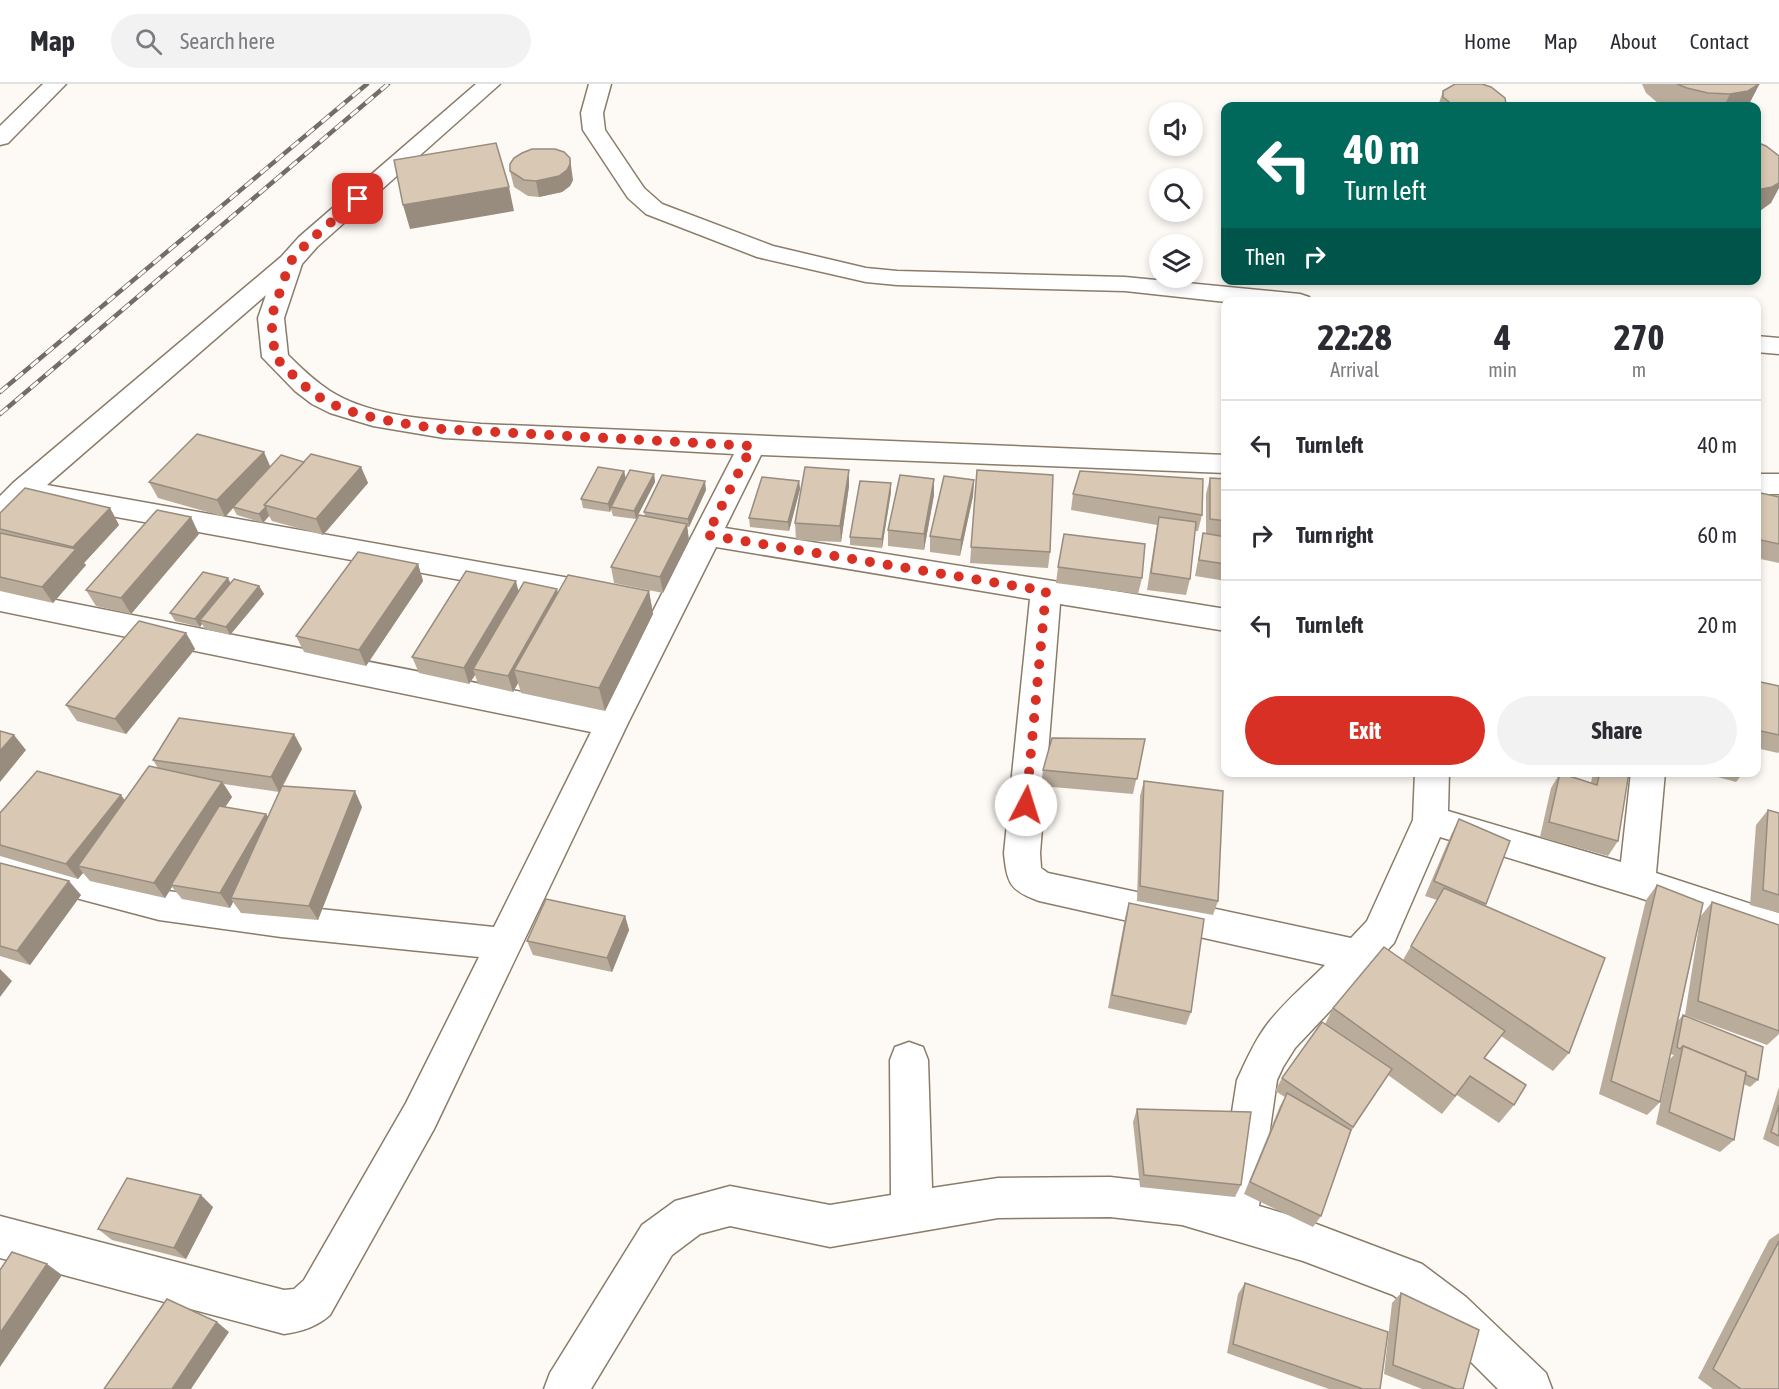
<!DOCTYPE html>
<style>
:root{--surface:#fff;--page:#f2f2f3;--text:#2b2b33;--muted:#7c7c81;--line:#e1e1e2;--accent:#d93025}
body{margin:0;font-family:"Asap Condensed",sans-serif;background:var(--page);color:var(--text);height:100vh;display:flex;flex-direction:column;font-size:22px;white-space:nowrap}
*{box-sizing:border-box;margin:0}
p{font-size:20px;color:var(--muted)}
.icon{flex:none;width:33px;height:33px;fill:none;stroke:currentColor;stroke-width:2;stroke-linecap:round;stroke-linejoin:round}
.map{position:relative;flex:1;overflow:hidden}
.drawer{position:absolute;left:1221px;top:213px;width:540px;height:480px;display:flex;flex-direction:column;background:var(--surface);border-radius:12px;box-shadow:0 3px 9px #0003}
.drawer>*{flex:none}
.guide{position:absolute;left:1221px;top:18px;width:540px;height:183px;border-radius:12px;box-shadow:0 3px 9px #0003;background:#00695c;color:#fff;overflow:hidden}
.controls{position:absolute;left:1149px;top:18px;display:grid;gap:12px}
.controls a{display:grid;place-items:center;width:54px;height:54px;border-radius:50%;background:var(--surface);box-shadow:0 3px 9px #0003;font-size:30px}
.pin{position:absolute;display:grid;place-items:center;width:51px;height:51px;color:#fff;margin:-26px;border-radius:12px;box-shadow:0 3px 9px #0006}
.me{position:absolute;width:66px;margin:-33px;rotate:5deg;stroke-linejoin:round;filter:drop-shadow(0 0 4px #0008)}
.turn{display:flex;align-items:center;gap:21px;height:126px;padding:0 24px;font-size:27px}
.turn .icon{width:78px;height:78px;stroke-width:2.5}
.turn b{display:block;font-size:42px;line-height:51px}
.then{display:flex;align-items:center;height:57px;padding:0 24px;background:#0003;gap:12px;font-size:22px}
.eta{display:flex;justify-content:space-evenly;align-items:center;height:102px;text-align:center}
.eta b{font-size:36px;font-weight:700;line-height:42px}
.primary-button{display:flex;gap:12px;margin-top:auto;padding:12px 24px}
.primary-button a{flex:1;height:69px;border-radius:36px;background:var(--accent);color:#fff;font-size:24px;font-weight:700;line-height:69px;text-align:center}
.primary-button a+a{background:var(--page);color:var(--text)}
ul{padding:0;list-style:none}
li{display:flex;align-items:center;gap:18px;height:90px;padding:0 24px;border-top:2px solid var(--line)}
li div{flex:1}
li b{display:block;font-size:22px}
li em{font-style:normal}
header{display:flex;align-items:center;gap:36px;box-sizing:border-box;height:84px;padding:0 30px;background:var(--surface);border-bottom:2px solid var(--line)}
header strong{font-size:28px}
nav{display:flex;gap:33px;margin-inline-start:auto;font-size:21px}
.search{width:420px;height:54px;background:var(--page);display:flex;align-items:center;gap:15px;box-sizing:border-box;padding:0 21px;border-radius:33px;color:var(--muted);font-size:22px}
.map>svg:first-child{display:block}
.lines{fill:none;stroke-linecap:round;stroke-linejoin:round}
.minor-casing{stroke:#8a7c68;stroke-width:3}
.minor{fill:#fff;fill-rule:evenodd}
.rail-casing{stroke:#736d67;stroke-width:4.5}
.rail{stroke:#fdf9f5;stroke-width:3;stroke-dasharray:10;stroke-linecap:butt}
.wall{fill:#baac9b;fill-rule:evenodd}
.shaded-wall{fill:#978c7e}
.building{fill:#d8c8b4;stroke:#978c7e;stroke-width:1.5}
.route{stroke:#d93025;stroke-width:10;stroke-dasharray:0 18}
</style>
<header>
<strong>Map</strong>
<div class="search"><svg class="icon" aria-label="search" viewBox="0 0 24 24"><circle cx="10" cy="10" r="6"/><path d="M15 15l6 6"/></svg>Search here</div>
<nav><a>Home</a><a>Map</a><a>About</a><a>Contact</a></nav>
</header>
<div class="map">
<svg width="1779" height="1305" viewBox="0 0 1779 1305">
<rect width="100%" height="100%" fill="#fdf9f5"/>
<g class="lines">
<g class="minor-casing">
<g id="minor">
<path d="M43,0H66L8,59L0,61V42Z"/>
<path d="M476,0H500L317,163L302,180L284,234L288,271C301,284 315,297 330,307C373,334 432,335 481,340L1226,371V389L761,371L725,444L1226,525V547L1060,520L1040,769L1041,784L1048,789L1351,854L1367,837L1413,736L1415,688H1449L1448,727L1621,778L1631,688H1665L1656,789L1779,829V861L1637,813L1440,753L1394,859L1295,964L1283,983L1277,996L1259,1122L1303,1135L1422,1180L1466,1213L1546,1289L1552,1305H1498L1436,1243L1393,1211L1303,1177L1182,1141L1110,1133L998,1134L830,1163L730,1142L700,1150L672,1171L591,1305H544L550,1289L642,1141L675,1117L730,1102L830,1121L891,1111L890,976L895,963L909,958L923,963L928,976L932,1104L998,1094L1110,1093L1182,1101L1219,1111L1237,996C1246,977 1254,958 1266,942C1282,920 1306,900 1325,881L1039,817C1010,807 1007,799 1004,769L1030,515L716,463L628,639L434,1045L330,1231C318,1242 301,1248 284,1250L0,1174V1132L284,1206L294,1205L304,1196L406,1019L479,873L281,853L159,836L0,794V764L159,806L281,821L494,843L591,648L0,527V505L603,624L734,370L444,354L373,342L330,329L312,320L295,307L262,273L258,234L266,211L47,401L603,500L614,503L618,511L614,519L603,522L29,417L10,436L0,439V412L13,399L281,173L299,153Z"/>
<path d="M589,0H611L603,29L605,46L644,104L662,120L773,162L866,184L897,187L1125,193L1300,210L1309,213L1312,218H1226L1125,207L897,201L866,198L757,173L646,130L628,114L583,46L581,29Z"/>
<path d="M1756,252L1779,254V270L1756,268Z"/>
<rect x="1756" y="390" width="23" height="20"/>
</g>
</g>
<use href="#minor" class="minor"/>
<g class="rail-casing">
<g id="rail">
<path d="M0,308L367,0"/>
<path d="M0,330L388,0"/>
</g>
</g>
<use href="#rail" class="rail"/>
</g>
<g class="wall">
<path d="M1642,0H1759L1748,22H1665L1658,19L1646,9Z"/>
<path d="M1443,7L1505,22H1438Z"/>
<path d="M510,87L573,96L570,102L562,108L539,113L528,112L514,103Z"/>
<path d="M304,378L361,383L368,399L323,451L272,437L269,432L263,439L237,431L233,424L225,433L158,414L149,398Z"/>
<path d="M849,386V402L841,458L796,456L795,439Z"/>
<path d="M977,386L1050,468L1048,484L970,479Z"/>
<path d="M624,387L626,395L654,390L655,398L636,435L613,432L611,425L610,428L583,424L581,415Z"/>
<path d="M1210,394L1226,395V497L1195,492L1203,449L1206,450V410Z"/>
<path d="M974,396L973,412L960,472L930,468V452Z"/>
<path d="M799,397L800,405L789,447L750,443L749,434Z"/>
<path d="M706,406L689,443H687L689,457L663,509L614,499L611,483L645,432L644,428Z"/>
<path d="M891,408L882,464L850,461V453Z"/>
<path d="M1756,408L1779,413V479L1756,474Z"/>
<path d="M1073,410L1202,431L1198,447H1195L1190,495L1186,511L1147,506L1157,441L1071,426Z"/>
<path d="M934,411L924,466L888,462V446Z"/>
<path d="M110,424L119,441L84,479L86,481L53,519L0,507V429Z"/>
<path d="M199,450L131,530L96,522L86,506Z"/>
<path d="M418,480L423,497L366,582L304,568L296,552Z"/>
<path d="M1058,483L1142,494L1138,510L1056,499Z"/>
<path d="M231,500L259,502L264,510L230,551L205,545L202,540L200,543L175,537L170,529Z"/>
<path d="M519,507L558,508L649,507L653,530L605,627L521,609L518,599L513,608L478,600L475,591L469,600L419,589L412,573Z"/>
<path d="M186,549L195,565L126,650L77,637L66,621Z"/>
<path d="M1756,597L1779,602V668L1778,669L1756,664Z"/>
<path d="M294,650L302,665L283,702L362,723L318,836L241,829L233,818L230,824L182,815L172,803L165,814L90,797L83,789L78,795L0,772V729L125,716L158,684L153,676ZM224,700L279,708L268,733L266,730L225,723L232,713Z"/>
<path d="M1145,655L1133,710L1041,702L1043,686Z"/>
<path d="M1593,688H1629L1618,757L1608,772L1540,753L1551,704L1560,689L1591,699Z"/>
<path d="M1699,688H1744L1736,698Z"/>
<path d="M1144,697L1218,817L1213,831L1137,817L1140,712Z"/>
<path d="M1768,726L1779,729V829L1750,821L1756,741Z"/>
<path d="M1459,735L1486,820L1484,822L1569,969L1553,987L1501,952L1485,974L1514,1021L1499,1039L1457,1011L1442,1030L1388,991L1350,1049L1321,1132L1313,1143L1244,1110L1280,1022L1285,1013L1275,1007L1282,994L1325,940L1333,924L1403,876L1437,816L1425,812L1451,751Z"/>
<path d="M0,779L81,811L30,881L0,872Z"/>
<path d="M1657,801L1700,833L1712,818L1779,841V950L1767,961L1685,931L1700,835L1678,937L1683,931L1758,996L1750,1003L1744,1000L1734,1056L1720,1068L1656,1040L1670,975L1674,971L1670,970L1660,1018L1647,1031L1599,1010L1646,816Z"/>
<path d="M1129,819L1191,928L1186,941L1108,924L1125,834Z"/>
<path d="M625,832L629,846L612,888L533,871L527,857Z"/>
<path d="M1779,1003V1063L1763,1055Z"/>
<path d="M1137,1025L1241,1101L1235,1113L1140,1103L1133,1038Z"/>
<path d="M213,1123L186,1175L112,1156L98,1145Z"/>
<path d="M1779,1149V1305H1713L1698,1294L1769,1156Z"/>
<path d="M1245,1199L1380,1305H1329L1227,1269L1238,1210Z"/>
<path d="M1401,1209L1463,1305H1422L1384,1290L1392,1219Z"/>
</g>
<g class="shaded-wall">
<path d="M1759,1L1748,22H1724L1730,10Z"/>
<path d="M570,74L573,96L570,102L562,108L539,113L536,97Z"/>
<path d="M1779,99V104L1771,119L1760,127L1756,128V106Z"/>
<path d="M509,103L514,127L410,145L403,121Z"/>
<path d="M264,368L271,384L233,423V424L225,433L217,416Z"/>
<path d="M361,383L368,399L323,451L316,435Z"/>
<path d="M849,386V402L841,458L840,442Z"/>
<path d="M624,387L626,396L611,423V425L610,428L608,420Z"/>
<path d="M654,390L655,398L636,435L634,427Z"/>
<path d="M934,395V411L924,466V450Z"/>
<path d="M974,396L973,412L960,472L961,456Z"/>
<path d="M705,397L706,406L689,443L688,435Z"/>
<path d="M799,397L800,405L789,447L788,438Z"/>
<path d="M891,399V408L882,464V455Z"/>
<path d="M266,423L269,432L263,439L259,430Z"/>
<path d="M110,424L119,441L84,479L86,481L53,519L42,503L75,466L73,463Z"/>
<path d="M191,433L199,450L131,530L121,514Z"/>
<path d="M687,440L689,457L663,509L660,493Z"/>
<path d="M418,480L423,497L366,582L359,566Z"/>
<path d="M228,494L232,502L200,536L202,540L200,543L195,535Z"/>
<path d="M516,497L520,513L473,585L475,591L469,600L464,584Z"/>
<path d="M259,502L264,510L230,551L226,543Z"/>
<path d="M557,505L561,521L514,586L518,599L513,608L508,592Z"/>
<path d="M649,507L653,530L605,627L599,604Z"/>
<path d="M186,549L195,565L126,650L115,635Z"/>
<path d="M294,650L302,665L279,708L271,693Z"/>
<path d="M14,651L26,666L0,698V667Z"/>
<path d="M222,698L232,713L173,801H171L172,803L165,814L154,799Z"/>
<path d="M355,707L362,723L318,836L309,822Z"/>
<path d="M121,711L132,726L78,782L83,789L78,795L66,780Z"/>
<path d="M266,730L275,745L231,814L233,818L230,824L220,809Z"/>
<path d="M69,797L81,811L30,881L17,867Z"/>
<path d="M625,832L629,846L612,888L607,874Z"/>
<path d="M0,885L12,897L0,913Z"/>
<path d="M201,1111L213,1123L186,1175L174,1164Z"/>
<path d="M47,1180L62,1191L0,1283V1249Z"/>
<path d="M217,1238L229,1248L191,1305H172Z"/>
</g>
<g class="building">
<path d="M1455,0H1482L1491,3L1505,14L1506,20L1504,22H1454L1443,13V7Z"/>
<path d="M1677,0H1759L1748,7L1730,10L1708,9L1687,4Z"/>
<path d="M1756,58L1766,62L1779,72V99L1772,103L1756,106Z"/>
<path d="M496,59L509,103L403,121L394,76Z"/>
<path d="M532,65H555L564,68L570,74V80L567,86L559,92L536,97L524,96L510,87V80L514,74L522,69Z"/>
<path d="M197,350L264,368L217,416L149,398Z"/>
<path d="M311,370L361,383L316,435L264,421Z"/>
<path d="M281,371L304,378L264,421L266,423L259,430L233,423Z"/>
<path d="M598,383L624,387L608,420L581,415Z"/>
<path d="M805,383L849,386L840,442L795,439Z"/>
<path d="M630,386L654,390L634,427L611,423Z"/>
<path d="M977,386L1053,391L1050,468L971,463Z"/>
<path d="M1080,387L1203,395L1202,431L1073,410Z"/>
<path d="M662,391L705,397L688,435L644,428Z"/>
<path d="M900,391L934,395L924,450L888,446Z"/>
<path d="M944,392L974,396L961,456L930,452Z"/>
<path d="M762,393L799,397L788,438L749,434Z"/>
<path d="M1210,394L1226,395V437L1210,435Z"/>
<path d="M860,397L891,399L882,455L850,453Z"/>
<path d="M25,404L110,424L73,463L0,445V429Z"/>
<path d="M1756,408L1779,413V460L1756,455Z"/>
<path d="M157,426L191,433L121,514L86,506Z"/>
<path d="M639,431L687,440L660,493L611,483Z"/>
<path d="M1159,433L1196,438L1190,495L1151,489Z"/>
<path d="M0,449L76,465L42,503L0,493Z"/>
<path d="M1203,449L1226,453V480L1199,476Z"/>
<path d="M1064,450L1145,460L1142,494L1058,483Z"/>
<path d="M358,468L418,480L359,566L296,552Z"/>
<path d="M466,487L516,497L464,584L412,573Z"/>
<path d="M203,488L228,494L195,535L170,529Z"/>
<path d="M568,491L649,507L599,604L514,586Z"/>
<path d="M234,495L259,502L226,543L200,536Z"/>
<path d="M524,498L557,505L508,592L473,585Z"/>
<path d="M139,537L186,549L115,635L66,621Z"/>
<path d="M1756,597L1779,602V651L1756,646Z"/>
<path d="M179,634L294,650L271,693L153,676Z"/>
<path d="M0,647L14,651L0,667Z"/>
<path d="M1052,654L1145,655L1137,695L1043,686Z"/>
<path d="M149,682L222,698L154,799L78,782Z"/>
<path d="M37,687L121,711L66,780L0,761V729Z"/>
<path d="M1600,688H1629L1618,757L1549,738L1560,689L1597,701Z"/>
<path d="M1144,697L1223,707L1218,817L1140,802Z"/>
<path d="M282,702L355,707L309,822L231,814Z"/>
<path d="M219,722L266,730L220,809L171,801Z"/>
<path d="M1768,726L1779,729V811L1763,806Z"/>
<path d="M1459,735L1510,757L1486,820L1434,797Z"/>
<path d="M0,779L69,797L17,867L0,862Z"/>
<path d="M1657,801L1703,819L1660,1018L1611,997Z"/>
<path d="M1444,804L1605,874L1569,969L1411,862Z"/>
<path d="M546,815L625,832L607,874L527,857Z"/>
<path d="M1712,818L1779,841V947L1698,917Z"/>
<path d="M1129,819L1204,835L1191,928L1112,911Z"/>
<path d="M1384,863L1505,947L1484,974L1526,1001L1514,1021L1470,992L1455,1012L1333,924Z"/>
<path d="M1683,931L1763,963L1758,996L1746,991V988L1683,962L1680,965L1677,963Z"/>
<path d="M1322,938L1392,985L1353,1043L1282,994Z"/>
<path d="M1683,962L1746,988L1734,1056L1669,1028Z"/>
<path d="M1287,1009L1351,1046L1321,1132L1250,1098Z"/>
<path d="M1779,1021V1052L1771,1048Z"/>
<path d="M1137,1025L1251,1028L1241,1101L1144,1091Z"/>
<path d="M127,1094L201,1111L174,1164L98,1145Z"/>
<path d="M1779,1157V1305H1741L1713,1285Z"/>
<path d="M12,1168L47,1180L0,1249V1186Z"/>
<path d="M1245,1199L1388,1248L1380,1305H1363L1233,1260Z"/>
<path d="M1401,1209L1479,1246L1463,1305H1456L1393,1281Z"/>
<path d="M167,1215L217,1238L172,1305H104Z"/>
</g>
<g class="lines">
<path class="route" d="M358,115L308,158L290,178L271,234L275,273C287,285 299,298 312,308C344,333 402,339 441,345L752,362L707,451L1046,507L1026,721"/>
</g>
</svg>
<div class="controls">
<a><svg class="icon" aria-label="sound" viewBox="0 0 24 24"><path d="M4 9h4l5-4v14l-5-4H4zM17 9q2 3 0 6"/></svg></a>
<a><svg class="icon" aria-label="search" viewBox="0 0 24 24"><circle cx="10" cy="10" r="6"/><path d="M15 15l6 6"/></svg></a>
<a><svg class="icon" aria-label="layers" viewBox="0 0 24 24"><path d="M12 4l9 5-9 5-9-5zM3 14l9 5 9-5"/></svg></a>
</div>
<div class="pin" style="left:358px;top:115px;background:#d93025"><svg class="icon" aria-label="arrive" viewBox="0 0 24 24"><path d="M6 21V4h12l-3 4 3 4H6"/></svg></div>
<svg class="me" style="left:1026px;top:721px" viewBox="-20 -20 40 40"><circle r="19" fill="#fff"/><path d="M0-13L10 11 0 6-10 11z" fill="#d93025"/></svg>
<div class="guide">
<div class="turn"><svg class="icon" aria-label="left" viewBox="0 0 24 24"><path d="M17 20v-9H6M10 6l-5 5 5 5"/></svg><div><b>40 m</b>Turn left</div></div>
<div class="then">Then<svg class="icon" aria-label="right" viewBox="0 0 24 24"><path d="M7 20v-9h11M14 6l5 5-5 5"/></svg></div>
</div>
<section class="drawer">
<div class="eta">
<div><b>22:28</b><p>Arrival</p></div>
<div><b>4</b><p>min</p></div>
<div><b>270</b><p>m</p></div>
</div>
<ul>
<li><svg class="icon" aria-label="left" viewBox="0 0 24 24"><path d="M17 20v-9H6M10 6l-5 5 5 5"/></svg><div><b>Turn left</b></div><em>40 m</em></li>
<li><svg class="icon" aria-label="right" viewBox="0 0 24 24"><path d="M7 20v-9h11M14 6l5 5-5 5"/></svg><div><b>Turn right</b></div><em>60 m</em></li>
<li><svg class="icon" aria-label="left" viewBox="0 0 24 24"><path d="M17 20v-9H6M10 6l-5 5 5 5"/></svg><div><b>Turn left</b></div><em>20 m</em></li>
</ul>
<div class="primary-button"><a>Exit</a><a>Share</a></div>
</section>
</div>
